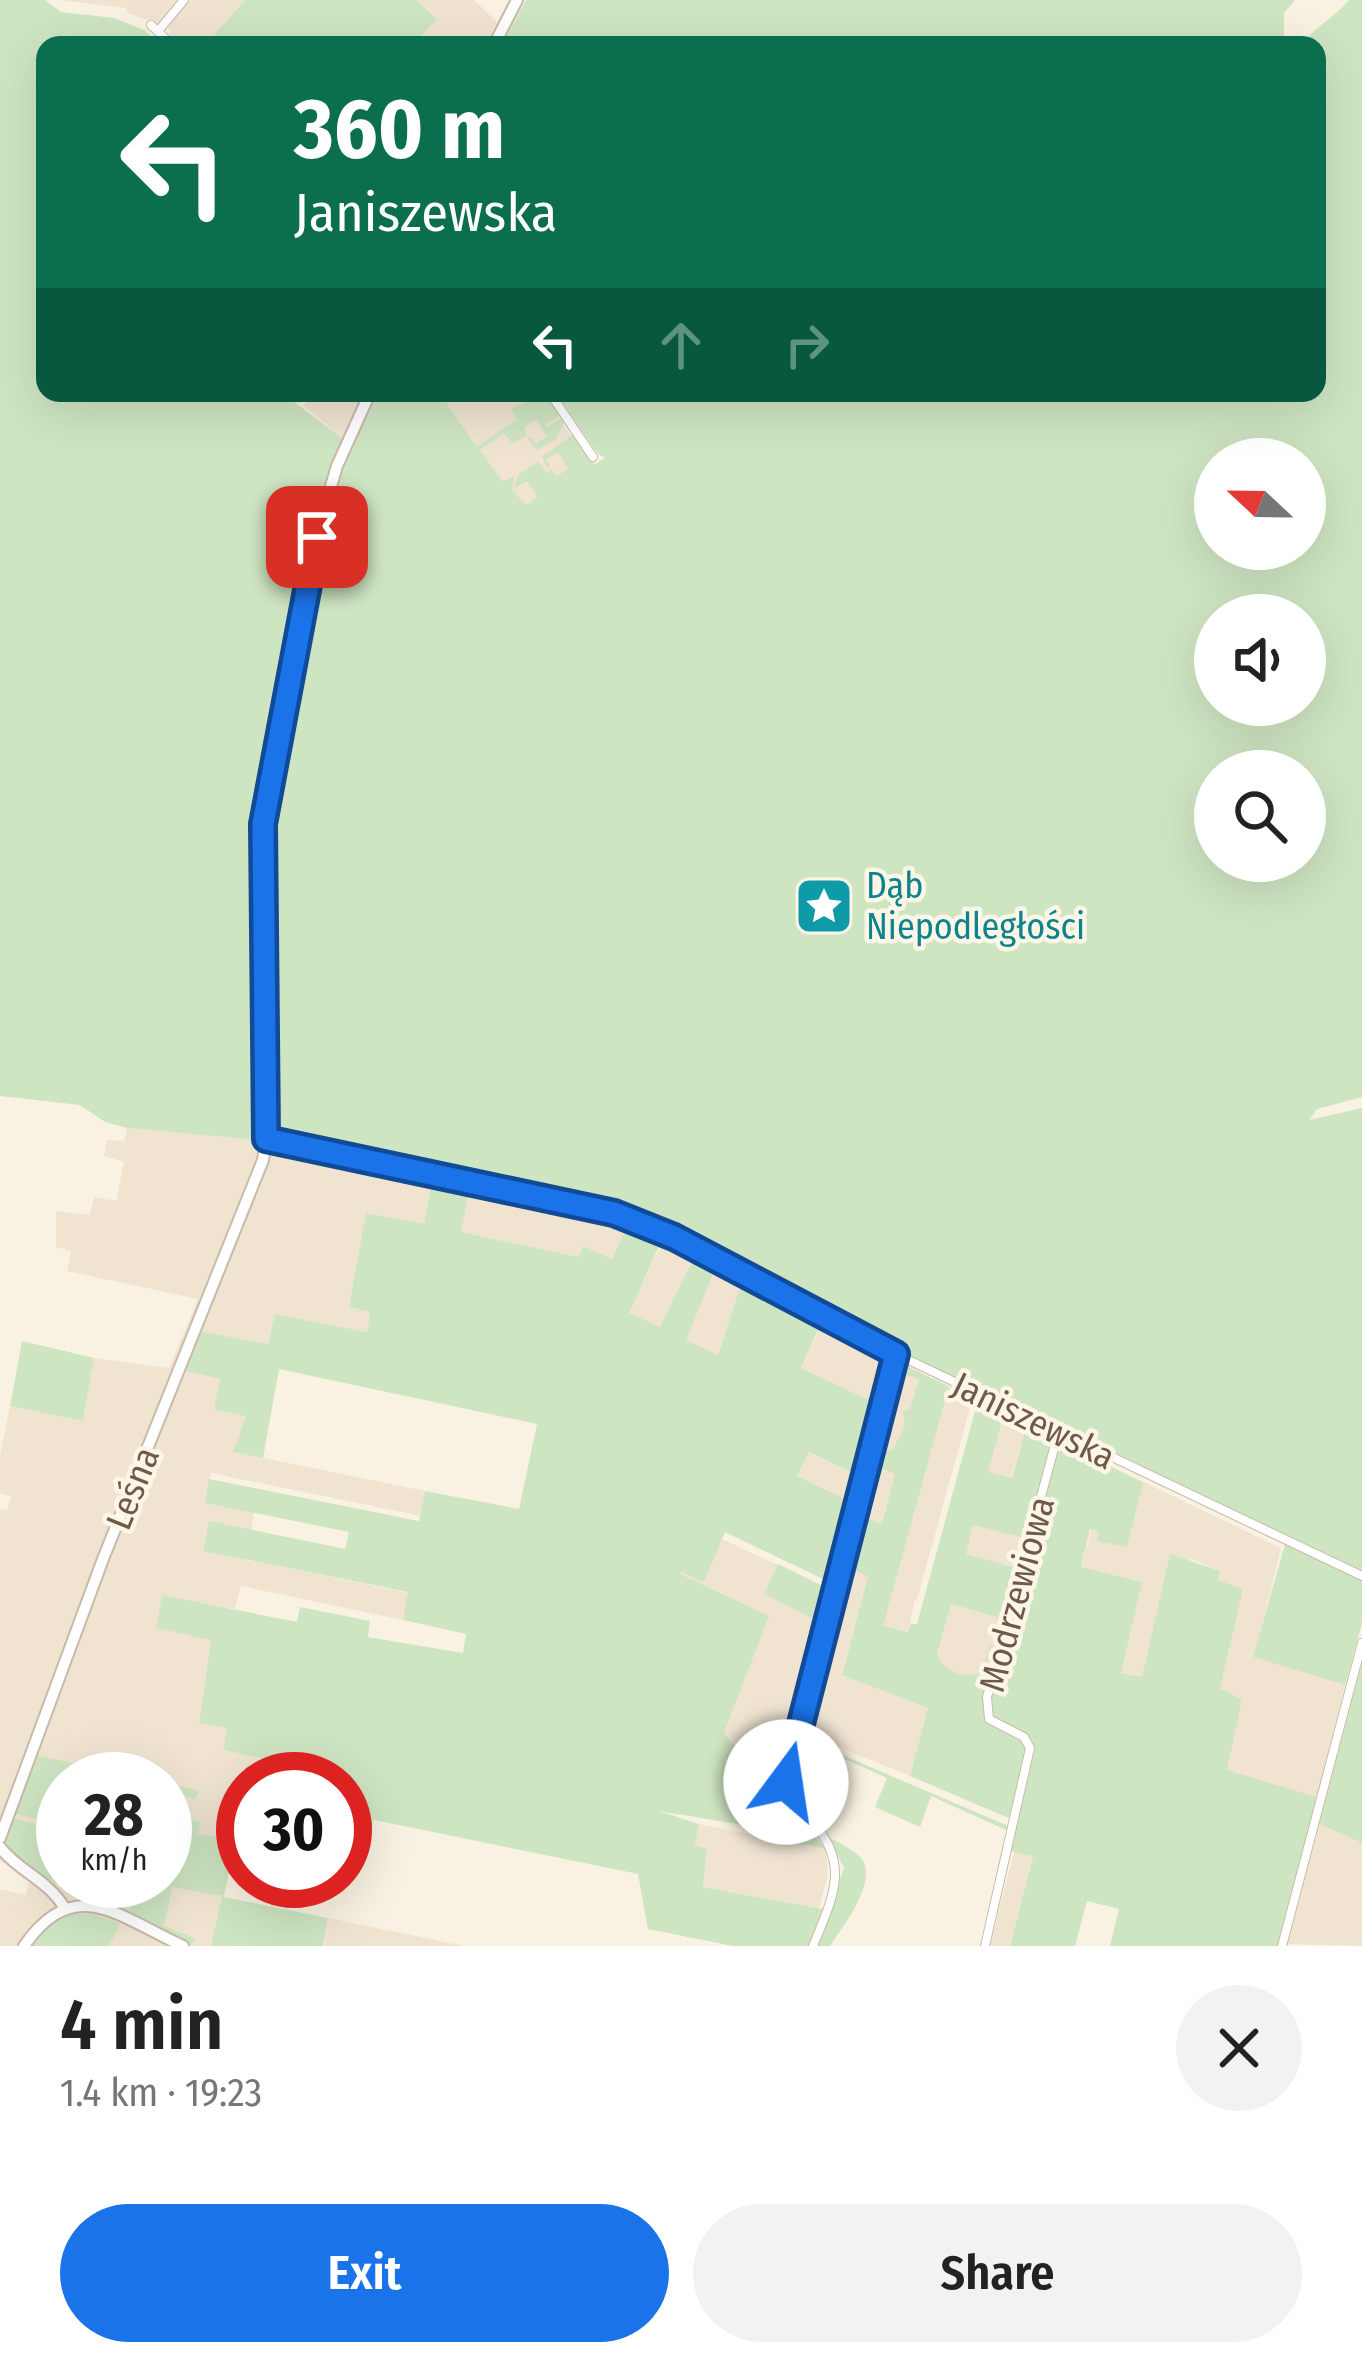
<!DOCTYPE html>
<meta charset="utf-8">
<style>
:root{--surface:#fff;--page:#f2f2f2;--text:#222;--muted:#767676;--accent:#1a73e8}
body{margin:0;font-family:"Fira Sans Condensed",sans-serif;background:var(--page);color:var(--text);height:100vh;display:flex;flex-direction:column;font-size:45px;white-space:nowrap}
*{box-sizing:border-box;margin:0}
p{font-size:39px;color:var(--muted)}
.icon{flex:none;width:66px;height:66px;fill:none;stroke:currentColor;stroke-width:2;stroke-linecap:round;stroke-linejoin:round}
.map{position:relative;height:1946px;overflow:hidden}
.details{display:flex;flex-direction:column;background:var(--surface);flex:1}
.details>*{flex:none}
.banner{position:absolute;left:36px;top:36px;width:1290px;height:366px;border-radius:24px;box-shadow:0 12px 48px #0002;background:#0b6e4f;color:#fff;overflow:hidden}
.needle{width:78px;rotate:292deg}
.buttons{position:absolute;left:1194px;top:438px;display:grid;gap:24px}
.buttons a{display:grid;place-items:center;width:132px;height:132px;border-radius:50%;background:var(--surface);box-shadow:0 12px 48px #0002;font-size:60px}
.speed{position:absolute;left:36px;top:1752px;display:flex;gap:24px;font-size:60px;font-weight:700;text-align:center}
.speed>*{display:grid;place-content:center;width:156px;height:156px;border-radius:50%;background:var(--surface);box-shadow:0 12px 48px #0002;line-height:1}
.speed small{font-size:30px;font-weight:400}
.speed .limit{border:18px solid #d22;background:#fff;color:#111}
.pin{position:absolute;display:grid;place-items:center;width:102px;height:102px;color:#fff;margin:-51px;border-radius:24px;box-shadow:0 6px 18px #0006}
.me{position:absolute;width:132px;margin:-66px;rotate:14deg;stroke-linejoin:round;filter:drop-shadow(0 0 9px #0008)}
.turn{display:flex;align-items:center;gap:42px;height:252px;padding:0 60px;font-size:54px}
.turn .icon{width:156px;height:156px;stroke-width:2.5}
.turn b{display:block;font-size:84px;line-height:102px}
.lanes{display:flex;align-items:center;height:114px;padding:0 60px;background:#0003;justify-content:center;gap:60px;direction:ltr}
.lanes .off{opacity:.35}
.round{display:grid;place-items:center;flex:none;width:126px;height:126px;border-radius:63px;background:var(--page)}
.summary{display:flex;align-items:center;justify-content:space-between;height:204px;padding:0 60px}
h1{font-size:72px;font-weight:600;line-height:90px}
.primary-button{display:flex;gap:24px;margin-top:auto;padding:24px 60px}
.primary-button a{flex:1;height:138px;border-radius:72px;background:var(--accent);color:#fff;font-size:48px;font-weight:600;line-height:138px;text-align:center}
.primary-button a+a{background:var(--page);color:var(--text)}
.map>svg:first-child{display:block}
.residential{fill:#f0e4d1;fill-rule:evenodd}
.green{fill:#cee5c2;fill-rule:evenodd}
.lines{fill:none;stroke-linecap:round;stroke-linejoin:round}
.minor-casing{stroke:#c8baaa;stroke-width:10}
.tertiary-casing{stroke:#c8baaa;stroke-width:14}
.minor{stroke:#fff;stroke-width:8}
.tertiary{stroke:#fff;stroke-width:10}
.route-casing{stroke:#114b97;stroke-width:30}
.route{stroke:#1a73e8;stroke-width:21}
.labels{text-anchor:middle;stroke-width:9;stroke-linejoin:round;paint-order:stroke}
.culture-label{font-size:36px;fill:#0d838f;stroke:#fdf6e7;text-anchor:start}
.street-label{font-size:36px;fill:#6e5a4b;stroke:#fdf6e7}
</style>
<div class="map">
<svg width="1362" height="1946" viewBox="0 0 1362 1946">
<rect width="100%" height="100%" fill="#f9f2e2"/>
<g class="residential">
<path d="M58,0H245L205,45H177L170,39V29L126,12L127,8Z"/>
<path d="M418,0H474L497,22L486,45H422L418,41L437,19Z"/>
<path d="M314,393H362L343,439L304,406Z"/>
<path d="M440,393H542L592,467L523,513Z"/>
<path d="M127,1128L257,1140L272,1149L432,1182L424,1225L367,1213L350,1307L370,1312L367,1332L275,1314L268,1344L183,1370L221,1379L247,1416L234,1452L425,1491L421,1516L211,1473L205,1503L254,1512L246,1560L409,1593L403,1620L241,1586L235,1609L161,1596L211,1640L199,1722L227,1728L223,1750L274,1761L271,1779H243V1844L229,1841L216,1895L223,1897L211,1946H0V1889L26,1895L29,1880L0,1860V1509L7,1510L11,1496L0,1493V1456L10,1406L83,1421L94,1358L169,1368L198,1299L67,1271L71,1251L56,1247V1211L90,1215L94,1197L116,1201L124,1162L104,1156L107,1140L124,1141ZM63,1779H165V1881H63Z"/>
<path d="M469,1191L590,1214L626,1229L612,1259L583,1247L580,1257L460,1232Z"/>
<path d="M661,1245L692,1260L660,1328L628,1313Z"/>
<path d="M715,1271L742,1285L717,1356L685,1340Z"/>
<path d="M822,1324L890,1357L878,1404L801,1368Z"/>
<path d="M902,1363L922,1373L882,1524L859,1515Z"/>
<path d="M949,1386L973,1397L917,1600L914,1601L909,1632L882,1626Z"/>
<path d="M1004,1413L1027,1424L1011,1478L987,1472Z"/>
<path d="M808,1452L861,1477L854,1503L797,1476Z"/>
<path d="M1108,1465L1281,1548L1254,1657L1345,1685L1317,1797L1226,1770L1242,1701L1220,1688L1219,1571L1191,1559L1142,1678L1121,1672L1081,1568Z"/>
<path d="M973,1524L1025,1538L1017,1568L965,1554Z"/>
<path d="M722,1539L835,1592L843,1566L868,1575L842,1674L928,1708L910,1776L797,1730L782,1779L771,1785L724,1733L746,1676L680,1575L686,1558L709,1568Z"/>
<path d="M951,1604L1003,1619L985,1685L933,1670Z"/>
<path d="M1317,1823L1362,1843V1946L1285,1944L1300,1900L1297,1896L1312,1843L1318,1837L1315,1834Z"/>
<path d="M699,1824L826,1849L828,1874L819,1908L703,1887L707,1849L695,1845Z"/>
<path d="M1014,1852L1033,1855L1010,1946H990Z"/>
<path d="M328,1918L464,1946H324Z"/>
</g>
<g class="green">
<path d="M0,0H45L61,12L114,18L144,30L158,42L170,39L177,45H45V393H282L350,444L372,393H440L477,447L517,419L511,409L544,393L560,416L544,425L547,427L561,418L564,422L556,439L537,450L528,439L531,437L536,444L547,436L536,420L525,427L526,436L512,443L504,433L480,450L503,482L514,476L512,490L526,505L538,497L527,481L515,488L518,495L514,489L517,476L538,461L547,474L552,469L557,476L568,469L558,452L546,459L550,466L547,468L542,457L572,435L595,464L605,458L598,454L556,393H1317V45H502L526,0H1295L1284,13V37L1301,45C1315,27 1334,18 1349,0H1362V1097L1317,1109L1309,1120L1362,1108V1574L1014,1410L683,1238L665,1233L629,1313L660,1327L692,1261L680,1254L685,1247L716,1267L686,1340L718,1355L741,1285L720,1274L722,1271L823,1319L801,1368L878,1404L861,1477L809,1452L797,1476L854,1503L832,1577L827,1581L725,1532L704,1582L682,1572L680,1574L769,1616L724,1733L826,1849L766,1837L749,1826L659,1811L699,1824L695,1845L707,1849L703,1887L823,1909L809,1946H733L648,1929L638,1874L374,1820L361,1870L345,1868V1779L252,1777V1772L270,1775L273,1761L223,1750L227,1728L199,1723L211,1640L156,1628L162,1595L297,1622L300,1607L370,1621L368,1637L463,1653L466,1634L403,1620L408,1592L203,1551L209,1521L345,1549L349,1532L205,1503L209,1479L419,1521L425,1491L519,1509L537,1424L279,1369L263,1458L233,1452L246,1416L214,1409L220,1379L182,1370L198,1331L268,1344L275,1314L367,1332L370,1312L349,1307L366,1213L424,1224L432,1182L469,1191L461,1232L579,1257L583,1246L612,1259L626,1229L606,1221L610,1215L598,1206L282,1139L257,1140L127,1128L105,1122L80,1105L0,1096ZM1215,459H1305V549H1215ZM1215,615H1305V705H1215ZM1215,771H1305V861H1215Z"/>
<path d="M245,0H417L437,19L418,40L422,45H205Z"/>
<path d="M22,1341L94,1358L83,1421L10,1406Z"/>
<path d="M908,1367L949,1386L883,1626L908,1632L911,1624H917L978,1400L1004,1413L988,1472L1012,1478L1027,1424L1053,1439L1025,1538L973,1525L966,1554L1017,1568L1003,1619L951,1604L937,1655C945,1673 965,1678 982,1673L990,1646H995L987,1684L1056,1446L1065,1443L1143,1483L1127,1547L1097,1541L1099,1532L1090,1529L1081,1567L1142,1582L1121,1673L1142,1677L1170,1554L1220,1571L1218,1580L1243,1589L1220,1688L1242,1700L1227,1770L1317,1797L1280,1946H1110L1119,1909L1087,1901L1075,1946H1010L1033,1856L1011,1851L1033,1740L1027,1748L1012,1817H1006L910,1776L928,1708L842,1675L868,1576L843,1566L856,1514L882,1524L895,1474L873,1464L894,1384L893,1414L883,1450L892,1451L905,1426L903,1411L910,1409L919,1379L906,1375Z"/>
<path d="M1285,1544L1362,1580V1623L1345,1685L1253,1657Z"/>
<path d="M778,1564L831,1590L822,1623L764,1594Z"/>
<path d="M1362,1659V1843L1317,1823Z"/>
<path d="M802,1732L835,1743L833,1751L1006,1825L1008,1831L931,1796L920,1827L875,1807L887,1778L800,1739Z"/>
<path d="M37,1755L88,1767H82L79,1779H63V1793L53,1792L46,1822L12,1813Z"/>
<path d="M165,1783L199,1791L195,1799L184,1796L179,1817L201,1822L198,1834L243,1839V1848L234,1847L224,1897L328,1918L323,1946H211L222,1896L172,1887L164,1926L195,1938L192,1945L110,1908L112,1903L129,1910L134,1881H165V1851L175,1816L165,1813Z"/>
<path d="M14,1818L63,1832V1867L59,1879L82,1890L81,1894C53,1881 20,1870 4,1840Z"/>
<path d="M828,1837C839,1843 853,1849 861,1858C879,1880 843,1927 830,1946H817L844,1868Z"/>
<path d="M68,1914H91L120,1924L109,1946H32L45,1930Z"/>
</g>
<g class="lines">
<g class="minor-casing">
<g id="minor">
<path d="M151,25L172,45"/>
<path d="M159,30L184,0"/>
<path d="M550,393L593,457"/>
<path d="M266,1140L594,1207L654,1228L896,1354L1362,1576"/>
<path d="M813,1946C833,1897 851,1865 812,1821C801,1809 789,1798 786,1782L896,1354"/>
<path d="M985,1946L1030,1748L1024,1737L989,1719L987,1697L1059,1430"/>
<path d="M1282,1946L1362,1643"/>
</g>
</g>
<g class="tertiary-casing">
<g id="tertiary">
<path d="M494,45L517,0"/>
<path d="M0,1838L103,1559L263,1160L266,1140L262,843L265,807L324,510L337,466L370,393"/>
<path d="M0,1847C18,1871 48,1880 64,1907"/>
<path d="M24,1946C75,1873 119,1917 183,1946"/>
</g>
</g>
<use href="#minor" class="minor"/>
<use href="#tertiary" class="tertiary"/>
</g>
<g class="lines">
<g class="route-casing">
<path id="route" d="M317,537L263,824L266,1139L614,1213L674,1237L896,1354L786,1782"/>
</g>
<use href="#route" class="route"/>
</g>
<defs>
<g id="sight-square" transform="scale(3)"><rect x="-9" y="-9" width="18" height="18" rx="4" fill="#0f9aa8" stroke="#fdf6e7"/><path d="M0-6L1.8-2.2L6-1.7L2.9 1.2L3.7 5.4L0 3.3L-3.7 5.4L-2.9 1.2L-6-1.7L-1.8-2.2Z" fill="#fff"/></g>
</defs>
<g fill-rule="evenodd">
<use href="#sight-square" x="824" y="906"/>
</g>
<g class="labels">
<g class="culture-label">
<text x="866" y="898">Dąb<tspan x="866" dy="41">Niepodległości</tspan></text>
</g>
<g class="street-label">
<text transform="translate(1034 1420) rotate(26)" y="13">Janiszewska</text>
<text transform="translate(132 1488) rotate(-68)" y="13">Leśna</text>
<text transform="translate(1016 1594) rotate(-75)" y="13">Modrzewiowa</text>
</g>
</g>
</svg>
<div class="buttons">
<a><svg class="needle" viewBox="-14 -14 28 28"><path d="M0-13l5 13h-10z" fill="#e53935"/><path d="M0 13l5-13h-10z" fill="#767676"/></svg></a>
<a><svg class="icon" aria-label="sound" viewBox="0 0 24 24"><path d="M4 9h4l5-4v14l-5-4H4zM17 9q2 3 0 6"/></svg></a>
<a><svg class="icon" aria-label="search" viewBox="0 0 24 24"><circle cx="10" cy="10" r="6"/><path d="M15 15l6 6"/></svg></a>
</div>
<div class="speed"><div>28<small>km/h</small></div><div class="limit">30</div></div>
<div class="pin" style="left:317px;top:537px;background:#d93025"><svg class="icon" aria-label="arrive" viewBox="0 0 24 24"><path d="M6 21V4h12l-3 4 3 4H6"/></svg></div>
<svg class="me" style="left:786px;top:1782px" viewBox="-20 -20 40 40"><circle r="19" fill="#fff"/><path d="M0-13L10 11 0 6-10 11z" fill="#1a73e8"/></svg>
<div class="banner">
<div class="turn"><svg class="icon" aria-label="left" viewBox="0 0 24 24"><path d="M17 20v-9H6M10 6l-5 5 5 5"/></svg><div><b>360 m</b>Janiszewska</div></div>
<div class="lanes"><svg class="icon" aria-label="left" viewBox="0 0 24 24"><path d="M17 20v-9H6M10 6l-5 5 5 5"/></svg><svg class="icon off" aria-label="ahead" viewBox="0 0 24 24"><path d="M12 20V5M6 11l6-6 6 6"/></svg><svg class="icon off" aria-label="right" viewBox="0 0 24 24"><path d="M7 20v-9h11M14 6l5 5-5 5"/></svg></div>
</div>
</div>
<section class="details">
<div class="summary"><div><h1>4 min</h1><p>1.4 km · 19:23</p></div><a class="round"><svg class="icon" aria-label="close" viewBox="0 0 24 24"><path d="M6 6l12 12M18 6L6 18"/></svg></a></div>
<div class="primary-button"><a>Exit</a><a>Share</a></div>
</section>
